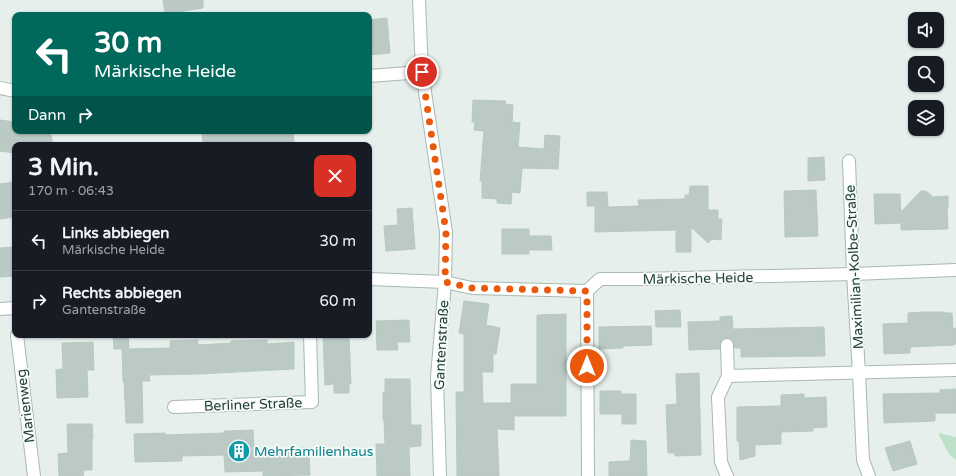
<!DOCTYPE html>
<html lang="de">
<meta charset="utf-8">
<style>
:root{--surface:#171b24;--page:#242831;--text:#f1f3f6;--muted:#9ea1a6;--line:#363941}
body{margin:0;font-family:"Varela Round",sans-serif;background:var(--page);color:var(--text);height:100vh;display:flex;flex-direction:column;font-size:15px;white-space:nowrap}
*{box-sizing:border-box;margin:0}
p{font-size:13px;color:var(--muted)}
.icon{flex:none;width:22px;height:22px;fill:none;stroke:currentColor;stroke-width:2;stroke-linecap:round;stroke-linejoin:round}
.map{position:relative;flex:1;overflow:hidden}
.drawer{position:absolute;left:12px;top:142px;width:360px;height:196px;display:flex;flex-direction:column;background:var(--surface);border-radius:8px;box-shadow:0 1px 3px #0004}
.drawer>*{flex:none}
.guide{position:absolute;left:12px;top:12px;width:360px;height:122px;border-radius:8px;box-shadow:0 1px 3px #0004;background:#00695c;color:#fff;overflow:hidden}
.fabs{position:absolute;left:908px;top:12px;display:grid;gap:8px}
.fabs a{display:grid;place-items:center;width:36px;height:36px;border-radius:8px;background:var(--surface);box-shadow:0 1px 3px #0004;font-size:20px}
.pin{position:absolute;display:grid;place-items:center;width:34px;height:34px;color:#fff;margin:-17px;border:2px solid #fff;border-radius:50%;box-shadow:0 1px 4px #0007}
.me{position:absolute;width:44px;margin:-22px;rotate:0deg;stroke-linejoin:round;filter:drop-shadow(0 0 3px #0008)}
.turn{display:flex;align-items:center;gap:14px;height:84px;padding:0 16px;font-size:18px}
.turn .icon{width:52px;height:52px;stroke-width:2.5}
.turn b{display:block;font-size:28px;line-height:34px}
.then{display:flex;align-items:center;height:38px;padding:0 16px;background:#0003;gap:8px;font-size:15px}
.round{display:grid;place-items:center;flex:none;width:42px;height:42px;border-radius:8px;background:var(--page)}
.headline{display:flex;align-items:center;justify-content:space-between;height:68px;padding:0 16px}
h1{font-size:24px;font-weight:700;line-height:30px}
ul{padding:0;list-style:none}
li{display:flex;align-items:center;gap:12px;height:60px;padding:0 16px;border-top:1px solid var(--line)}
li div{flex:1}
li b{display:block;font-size:15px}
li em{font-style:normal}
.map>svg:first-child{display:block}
.green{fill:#bfe0c8}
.building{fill:#bbcac4;stroke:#b8c9c2}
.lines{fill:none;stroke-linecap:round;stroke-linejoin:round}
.minor-casing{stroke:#a8b8b2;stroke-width:14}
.minor{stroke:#fff;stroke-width:12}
.route{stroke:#ea580c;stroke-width:7;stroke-dasharray:0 12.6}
.labels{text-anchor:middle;stroke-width:3.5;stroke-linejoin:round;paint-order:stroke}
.street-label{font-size:14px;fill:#24423a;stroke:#f7fbf9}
.culture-label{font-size:14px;fill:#0d838f;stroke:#f7fbf9;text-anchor:start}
</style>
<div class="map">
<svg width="956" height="476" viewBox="0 0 956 476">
<rect width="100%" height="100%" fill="#e6efeb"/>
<path class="green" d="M938,433L956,437V460L949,454Z"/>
<g class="building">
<path d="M163,0H203V8L165,14Z"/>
<path d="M387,18L390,53L369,55V20Z"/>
<path d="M473,100L506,101L505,104L513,105L512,122L520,123L518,147L544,149L545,135L560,136L558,169L522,168L520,193L512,192L511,204L497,203V199L482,198V181H480L484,131L474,130L475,122H472Z"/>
<path d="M0,120L15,122V131H50L53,145H15V153L0,151Z"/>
<path d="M202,131H293L294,142L278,143L281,145H203Z"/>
<path d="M824,157L825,180L808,181V158Z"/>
<path d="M15,182V217L0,219V184Z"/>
<path d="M690,186H708V210H718V219H722L721,240L712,239L708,243L691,227V252H676V230L595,232V206H587V192H607L608,207L639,206L638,200L685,199V195H689Z"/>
<path d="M816,190L818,236L785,237L784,191Z"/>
<path d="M921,191H926L933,197L948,196V207L947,208L948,229L901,230V223L875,224L874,194H900L901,212Z"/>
<path d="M412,208L415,249L386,251L384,226L398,225L397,209Z"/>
<path d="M502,229H529V236H551L552,250H529V254H502Z"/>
<path d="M15,247V276L0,277V248Z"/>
<path d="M464,301L489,304L486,325L500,328L496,354H493V372H482L483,403H511V384H537V315L566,314V416H514V430L497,429L499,476H457L456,392H464V334L459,333Z"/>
<path d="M680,310L681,327H656L655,311Z"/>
<path d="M923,312H945V313H952L953,329L956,328V344H954V345L910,347V353L884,354L883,324L908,323V313Z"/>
<path d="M732,316L733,329L824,327L825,356L741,357V348H735L733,341L730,338H723L721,341L720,349L689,350L688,322L720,321V317Z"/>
<path d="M409,320L410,342H397L398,350H377L376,321Z"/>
<path d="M651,326L652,345L623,346V348L599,349V327Z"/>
<path d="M113,335H128L129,349L170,348V341L198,340V345L231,343V341L267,340V344L294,342V369L199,374L149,375L150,381H142L143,423H126L124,382H123L122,349H114Z"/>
<path d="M323,335H349L351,384H349V393H334V384L325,385Z"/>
<path d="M93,342L94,370H87L88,397L57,398L56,370L63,369L62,343Z"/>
<path d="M699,373L701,455L675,456V453H668L666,405L677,404L676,374Z"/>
<path d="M385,379H410L411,425H421V446L409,447L410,476H377L376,444H385L384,420H383V392H385Z"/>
<path d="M956,389V413H935V421L884,423L883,394L940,393V390Z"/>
<path d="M600,391H621V394H636V424H622V414H600Z"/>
<path d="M804,394V398L826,397L827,427L813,428V431L781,432V444L755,445V456L740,460L739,441H737V407L781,406V395Z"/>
<path d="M67,424H92L93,438H92V470H84L83,476H59L58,454L68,453Z"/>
<path d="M253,430L254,450L309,448L310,475L263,476V471L225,472L224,455L182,456V461L135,462L134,434L165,433V435L224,433V431Z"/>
<path d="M631,440L646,441L647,476H609V462L630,461Z"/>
<path d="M910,441L917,464L893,471L885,448Z"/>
</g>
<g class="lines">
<g class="minor-casing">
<g id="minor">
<path d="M419,0L422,72L446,232L445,282L437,377L440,476"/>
<path d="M369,76L422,72"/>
<path d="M0,88L15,91"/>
<path d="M849,161L853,274L859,373L863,460L869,476"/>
<path d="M369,279L445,282L472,288L587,291L600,279H640L853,274L956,270"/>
<path d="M587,291L588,476"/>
<path d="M0,309L15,308"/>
<path d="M17,335L34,476"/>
<path d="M728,376L956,370"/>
<path d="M174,407L312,402L310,335"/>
<path d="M727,476L721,462L718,397L728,376L727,345"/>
</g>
</g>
<use href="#minor" class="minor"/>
</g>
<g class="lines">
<path class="route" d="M422,72L446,232L445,282L472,288L587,291V366"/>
</g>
<defs>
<g id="building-disc" transform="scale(1.15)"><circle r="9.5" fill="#0f9aa8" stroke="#f7fbf9"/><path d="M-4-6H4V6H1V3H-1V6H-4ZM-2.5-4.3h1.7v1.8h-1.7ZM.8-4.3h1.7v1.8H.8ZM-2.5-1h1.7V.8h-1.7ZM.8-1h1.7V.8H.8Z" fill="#fff"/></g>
</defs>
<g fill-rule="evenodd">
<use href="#building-disc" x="239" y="451"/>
</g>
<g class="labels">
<g class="street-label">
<text transform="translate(854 267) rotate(-93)" y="5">Maximilian-Kolbe-Straße</text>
<text transform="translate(698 278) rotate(-1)" y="5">Märkische Heide</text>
<text transform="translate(441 345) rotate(-87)" y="5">Gantenstraße</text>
<text transform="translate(253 404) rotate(-2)" y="5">Berliner Straße</text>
<text transform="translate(25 406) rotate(-97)" y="5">Marienweg</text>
</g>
<g class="culture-label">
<text x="254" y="456">Mehrfamilienhaus</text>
</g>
</g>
</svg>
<div class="fabs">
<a><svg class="icon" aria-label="sound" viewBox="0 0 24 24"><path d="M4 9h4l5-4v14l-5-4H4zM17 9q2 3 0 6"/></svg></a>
<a><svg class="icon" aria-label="search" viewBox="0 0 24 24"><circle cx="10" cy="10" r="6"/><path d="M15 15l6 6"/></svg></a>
<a><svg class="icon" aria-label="layers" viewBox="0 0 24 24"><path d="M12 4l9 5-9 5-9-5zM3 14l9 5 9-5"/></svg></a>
</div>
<div class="pin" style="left:422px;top:72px;background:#d93025"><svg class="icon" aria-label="arrive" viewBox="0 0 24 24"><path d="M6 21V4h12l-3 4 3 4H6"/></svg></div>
<svg class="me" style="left:587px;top:366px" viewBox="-20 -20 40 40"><circle r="17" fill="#ea580c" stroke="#fff" stroke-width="3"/><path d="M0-11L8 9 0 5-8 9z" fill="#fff"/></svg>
<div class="guide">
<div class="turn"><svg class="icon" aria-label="left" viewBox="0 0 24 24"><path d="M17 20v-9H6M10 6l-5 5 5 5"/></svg><div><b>30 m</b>Märkische Heide</div></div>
<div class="then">Dann<svg class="icon" aria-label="right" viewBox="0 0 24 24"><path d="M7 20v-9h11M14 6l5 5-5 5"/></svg></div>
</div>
<section class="drawer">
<div class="headline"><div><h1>3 Min.</h1><p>170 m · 06:43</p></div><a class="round" style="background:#d93025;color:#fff"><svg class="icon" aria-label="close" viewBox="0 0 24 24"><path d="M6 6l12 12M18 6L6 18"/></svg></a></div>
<ul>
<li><svg class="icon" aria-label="left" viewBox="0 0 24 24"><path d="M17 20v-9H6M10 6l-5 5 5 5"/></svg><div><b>Links abbiegen</b><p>Märkische Heide</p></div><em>30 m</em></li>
<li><svg class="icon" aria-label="right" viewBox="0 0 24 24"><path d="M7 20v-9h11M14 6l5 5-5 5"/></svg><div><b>Rechts abbiegen</b><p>Gantenstraße</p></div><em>60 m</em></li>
</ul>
</section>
</div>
